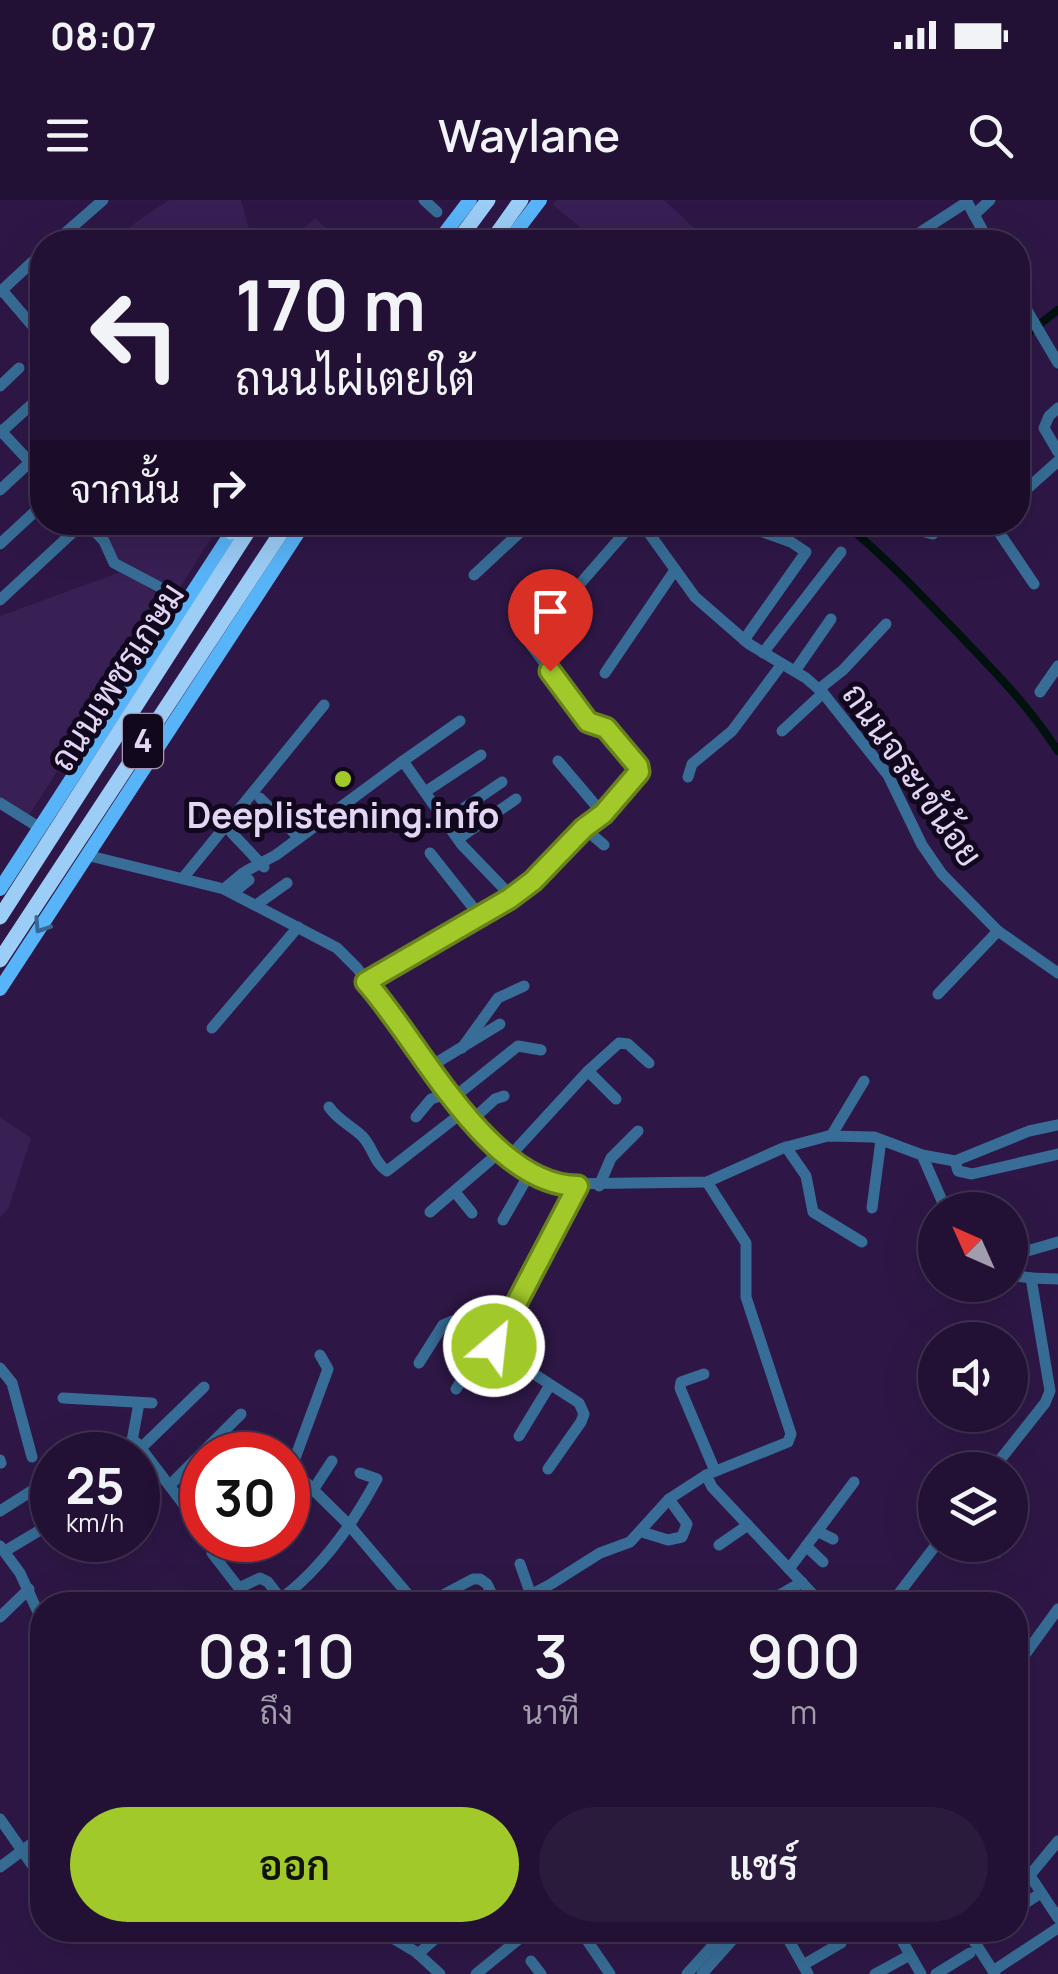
<!DOCTYPE html>
<html lang="th">
<meta charset="utf-8">
<style>
:root{--surface:#221134;--page:#2a1a3c;--text:#f1f3f6;--muted:#a29dac;--line:#3f314f;--accent:#a1c929}
body{margin:0;font-family:Manrope,Sarabun,sans-serif;background:var(--page);color:var(--text);height:100vh;display:flex;flex-direction:column;font-size:38px;white-space:nowrap}
*{box-sizing:border-box;margin:0}
p{font-size:32px;color:var(--muted)}
.icon{flex:none;width:55px;height:55px;fill:none;stroke:currentColor;stroke-width:2;stroke-linecap:round;stroke-linejoin:round}
.map{position:relative;flex:1;overflow:hidden}
.drawer{position:absolute;left:30px;top:1392px;width:998px;height:350px;display:flex;flex-direction:column;background:var(--surface);border-radius:40px;box-shadow:0 10px 40px #0002,0 0 0 2px var(--line)}
.drawer>*{flex:none}
.guide{position:absolute;left:30px;top:30px;width:1000px;height:305px;border-radius:40px;box-shadow:0 10px 40px #0002,0 0 0 2px var(--line);background:#221134;color:var(--text);overflow:hidden}
.needle{width:65px;rotate:315deg}
.fabs{position:absolute;left:918px;top:992px;display:grid;gap:20px}
.fabs a{display:grid;place-items:center;width:110px;height:110px;border-radius:50%;background:var(--surface);box-shadow:0 10px 40px #0002,0 0 0 2px var(--line);font-size:50px}
.speed{position:absolute;left:30px;top:1232px;display:flex;gap:20px;font-size:50px;font-weight:700;text-align:center}
.speed>*{display:grid;place-content:center;width:130px;height:130px;border-radius:50%;background:var(--surface);box-shadow:0 10px 40px #0002,0 0 0 2px var(--line);line-height:1}
.speed small{font-size:25px;font-weight:400}
.speed .limit{border:15px solid #d22;background:#fff;color:#111}
.pin{position:absolute;display:grid;place-items:center;width:85px;height:85px;color:#fff;margin:-102px -42px;border-radius:50% 50% 50% 0;rotate:-45deg;box-shadow:0 0 10px #0007}
.pin .icon{rotate:45deg}
.me{position:absolute;width:110px;margin:-55px;rotate:28deg;stroke-linejoin:round;filter:drop-shadow(0 0 8px #0008)}
.turn{display:flex;align-items:center;gap:35px;height:210px;padding:0 40px;font-size:45px}
.turn .icon{width:130px;height:130px;stroke-width:2.5}
.turn b{display:block;font-size:70px;line-height:85px}
.then{display:flex;align-items:center;height:95px;padding:0 40px;background:#0003;gap:20px;font-size:38px}
.eta{display:flex;justify-content:space-evenly;align-items:center;height:170px;text-align:center}
.eta b{font-size:60px;font-weight:600;line-height:70px}
.primary-button{display:flex;gap:20px;margin-top:auto;padding:20px 40px}
.primary-button a{flex:1;height:115px;border-radius:60px;background:var(--accent);color:#111;font-size:40px;font-weight:600;line-height:115px;text-align:center}
.primary-button a+a{background:var(--page);color:var(--text)}
.status{display:flex;justify-content:space-between;align-items:center;height:70px;padding:0 50px;background:var(--surface);direction:ltr}
.status svg{height:28px;fill:currentColor}
header{display:flex;justify-content:space-between;align-items:center;height:130px;padding:0 40px;background:var(--surface);font-size:45px;font-weight:600}
.map>svg:first-child{display:block}
.built{fill:#381f54}
.lines{fill:none;stroke-linecap:round;stroke-linejoin:round}
.canal{stroke:#01110e;stroke-width:8}
.minor{stroke:#376d96;stroke-width:11}
.major{stroke:#58b4f8;stroke-width:14}
.highway{stroke:#9bcdf6;stroke-width:15}
.oneway{stroke:#386795}
.route-casing{stroke:#69831b;stroke-width:25}
.route{stroke:#a1c929;stroke-width:18}
.poi-dot{fill:#a1c929;stroke:#12081d;stroke-width:4}
.labels{text-anchor:middle;stroke-width:10;stroke-linejoin:round;paint-order:stroke}
.shield{fill:#12081d;stroke:#a498b4;stroke-width:2.5}
.shield-label{font-size:32px;font-weight:bold;fill:#e2d6f4}
.street-label{font-size:35px;fill:#e2d6f4;stroke:#12081d}
.poi-label{font-size:35px;font-weight:bold;fill:#e2d6f4;stroke:#12081d}
</style>
<div class="status"><b>08:07</b><svg viewBox="0 0 49 12"><path d="M0 12V9h3v3zM5 12V6h3v6zM10 12V3h3v9zM15 12V0h3v12zM26 1h20v11H26zM47 4h2v5h-2z"/></svg></div>
<header><svg class="icon" aria-label="menu" viewBox="0 0 24 24"><path d="M4 6h16M4 12h16M4 18h16"/></svg>Waylane<svg class="icon" aria-label="search" viewBox="0 0 24 24"><circle cx="10" cy="10" r="6"/><path d="M15 15l6 6"/></svg></header>
<div class="map">
<svg width="1058" height="1774" viewBox="0 0 1058 1774">
<rect width="100%" height="100%" fill="#2e1746"/>
<g class="built">
<path d="M169,0H241L253,42H114L136,22Z"/>
<path d="M557,0H664L709,42H598L553,5Z"/>
<path d="M315,18L341,42H289Z"/>
<path d="M100,323H220L178,391L116,358Z"/>
<path d="M123,371L167,400L28,617L0,601V416Z"/>
<path d="M0,917L31,938L9,1007L0,1018Z"/>
</g>
<g class="lines">
<g class="canal">
<path d="M1018,141L1058,110"/>
<path d="M843,322C882,354 916,390 951,426C991,468 1026,502 1058,551"/>
</g>
<g class="minor">
<path d="M424,0L437,12"/>
<path d="M966,0L989,42"/>
<path d="M974,15L990,0"/>
<path d="M518,30L529,42"/>
<path d="M55,42L103,0"/>
<path d="M905,42L967,2"/>
<path d="M2,90L42,137"/>
<path d="M0,92L42,53"/>
<path d="M1018,95L1058,163"/>
<path d="M0,186L19,168"/>
<path d="M1058,208L1049,216L1044,228L1058,252"/>
<path d="M0,230L42,275"/>
<path d="M0,233L31,205"/>
<path d="M0,290L42,251"/>
<path d="M1018,297L1058,261"/>
<path d="M86,322L104,341L114,363L186,401"/>
<path d="M641,322L695,397L749,444L806,478L823,493L888,575L922,645L942,674L998,731L1058,773"/>
<path d="M917,322L925,332L933,334"/>
<path d="M992,322L1034,384"/>
<path d="M0,344L42,305"/>
<path d="M474,375L531,322"/>
<path d="M0,400L84,322"/>
<path d="M744,440L806,352L791,342L749,327"/>
<path d="M763,453L841,352"/>
<path d="M795,471L831,419"/>
<path d="M605,473L675,370"/>
<path d="M819,489L843,470L886,424"/>
<path d="M1040,492L1058,466"/>
<path d="M782,531L823,493"/>
<path d="M403,561L460,521"/>
<path d="M558,561L603,614"/>
<path d="M688,577L692,564L732,531L782,464"/>
<path d="M425,592L481,555"/>
<path d="M260,598L299,638"/>
<path d="M0,603L40,628"/>
<path d="M445,621L502,582"/>
<path d="M584,628L604,645"/>
<path d="M231,632L264,667"/>
<path d="M458,639L516,599"/>
<path d="M430,653L479,715"/>
<path d="M86,655L224,689L337,748L357,768L483,937L531,971L558,984L707,982L783,948L828,936L874,937L922,955L946,1010"/>
<path d="M246,671L276,655L403,561L462,645L512,697"/>
<path d="M183,678L324,505"/>
<path d="M224,689L243,673"/>
<path d="M233,693L249,680"/>
<path d="M256,705L287,683"/>
<path d="M366,783L509,699L533,681L584,628L603,614L639,573L638,566L606,528L588,522L531,445L527,432L531,426L558,409L634,322"/>
<path d="M938,794L998,731"/>
<path d="M212,828L298,727"/>
<path d="M462,848L498,798L524,786"/>
<path d="M431,866L500,824"/>
<path d="M588,871L616,899"/>
<path d="M453,898L518,846L541,850"/>
<path d="M329,907C338,920 350,925 362,936C373,947 374,963 387,971L463,912"/>
<path d="M416,917L431,899L450,893"/>
<path d="M470,922L495,899L504,896"/>
<path d="M831,936L864,881"/>
<path d="M786,947L806,976L813,1012L862,1042"/>
<path d="M922,955L955,961L1029,931L1058,925"/>
<path d="M509,957L588,871L619,843L628,844L649,863"/>
<path d="M955,961L958,971L972,974L1058,954"/>
<path d="M707,982L746,1043V1097L791,1234L788,1242L706,1275L712,1287L823,1405"/>
<path d="M599,986L611,958L638,931"/>
<path d="M455,992L472,1013"/>
<path d="M872,1008L881,940"/>
<path d="M430,1012L501,951"/>
<path d="M503,1020L531,971"/>
<path d="M1010,1056L1058,1042"/>
<path d="M1031,1078L1058,1079"/>
<path d="M494,1146L579,986"/>
<path d="M419,1163L443,1125L452,1121L579,1203L584,1214L581,1222L548,1269"/>
<path d="M0,1168L12,1183L32,1257"/>
<path d="M704,1174L681,1182L680,1188L715,1271"/>
<path d="M456,1189L487,1142"/>
<path d="M63,1198L152,1203"/>
<path d="M519,1236L550,1185"/>
<path d="M132,1241L139,1203"/>
<path d="M142,1247L204,1187"/>
<path d="M92,1255L117,1243H137L190,1313L195,1316L202,1312"/>
<path d="M262,1255L265,1253"/>
<path d="M0,1260L1,1263"/>
<path d="M288,1265L349,1325L417,1405"/>
<path d="M291,1269L328,1169L320,1155"/>
<path d="M992,1270L1045,1203L1050,1191L1031,1078L1010,1075"/>
<path d="M170,1285L241,1214"/>
<path d="M313,1290L332,1261"/>
<path d="M0,1311L52,1278"/>
<path d="M817,1331L833,1339"/>
<path d="M642,1332L668,1340L682,1337L687,1324L669,1299"/>
<path d="M719,1345L748,1325"/>
<path d="M984,1345L997,1353"/>
<path d="M0,1346L20,1373L42,1421"/>
<path d="M806,1346L823,1362"/>
<path d="M5,1351L52,1323"/>
<path d="M212,1353L239,1388L260,1378L268,1382L281,1399"/>
<path d="M520,1364L531,1395"/>
<path d="M789,1369L854,1282"/>
<path d="M272,1405C316,1376 352,1326 377,1279L360,1273"/>
<path d="M424,1405L473,1379H480L487,1384L497,1405"/>
<path d="M511,1405L551,1384L600,1353L630,1342L669,1299L706,1275"/>
<path d="M762,1405L802,1382"/>
<path d="M890,1405L936,1345"/>
<path d="M0,1417L29,1389"/>
<path d="M1015,1463L1021,1460L1058,1409"/>
<path d="M0,1619L42,1679"/>
<path d="M1015,1665L1021,1662L1058,1718"/>
<path d="M0,1667L42,1636"/>
<path d="M1030,1675L1058,1641"/>
<path d="M1015,1710L1041,1693"/>
<path d="M379,1730L416,1752L440,1774"/>
<path d="M580,1730L610,1774"/>
<path d="M783,1730L808,1774"/>
<path d="M896,1730L921,1774"/>
<path d="M967,1730L995,1774"/>
<path d="M903,1742L922,1730"/>
<path d="M418,1754L444,1731"/>
<path d="M531,1761L541,1774"/>
<path d="M803,1765L841,1743"/>
<path d="M993,1771L1058,1728"/>
<path d="M476,1774L530,1730"/>
<path d="M687,1774L727,1730"/>
<path d="M702,1774L741,1730"/>
<path d="M875,1774L910,1755"/>
<path d="M936,1774L970,1753"/>
</g>
<g class="major">
<path d="M438,42L470,0"/>
<path d="M508,42L540,0"/>
<path d="M0,689L237,324"/>
<path d="M0,789L305,322"/>
</g>
<g class="highway">
<path d="M457,42L488,0"/>
<path d="M491,42L521,0"/>
<path d="M231,332L242,322"/>
<path d="M0,717L254,322"/>
<path d="M0,760L288,322"/>
</g>
</g>
<defs><path id="oneway-chevron" d="M-2-3.5L2.5 0L-2 3.5" fill="none" stroke-width="1.6" stroke-linecap="round" stroke-linejoin="round" transform="scale(2.5)"/></defs>
<use class="oneway" href="#oneway-chevron" transform="translate(41 726) rotate(123)"/>
<g class="lines">
<g class="route-casing">
<path id="route" d="M494,1146L578,986C489,986 420,842 366,782L509,699L533,681L584,628L603,614L639,572L638,566L606,528L588,522L550,471"/>
</g>
<use href="#route" class="route"/>
</g>
<circle class="poi-dot" cx="343" cy="579" r="10"/>
<g class="labels">
<rect class="shield" x="123" y="514" width="40" height="54" rx="8"/>
<g class="shield-label">
<text x="143" y="552">4</text>
</g>
<g class="street-label">
<text transform="translate(117 477) rotate(-57)" y="12">ถนนเพชรเกษม</text>
<text transform="translate(912 575) rotate(55)" y="12">ถนนจระเข้น้อย</text>
</g>
<g class="poi-label">
<text x="343" y="628">Deeplistening.info</text>
</g>
</g>
</svg>
<div class="fabs">
<a><svg class="needle" viewBox="-14 -14 28 28"><path d="M0-13l5 13h-10z" fill="#e53935"/><path d="M0 13l5-13h-10z" fill="#a29dac"/></svg></a>
<a><svg class="icon" aria-label="sound" viewBox="0 0 24 24"><path d="M4 9h4l5-4v14l-5-4H4zM17 9q2 3 0 6"/></svg></a>
<a><svg class="icon" aria-label="layers" viewBox="0 0 24 24"><path d="M12 4l9 5-9 5-9-5zM3 14l9 5 9-5"/></svg></a>
</div>
<div class="speed"><div>25<small>km/h</small></div><div class="limit">30</div></div>
<div class="pin" style="left:550px;top:471px;background:#d93025"><svg class="icon" aria-label="arrive" viewBox="0 0 24 24"><path d="M6 21V4h12l-3 4 3 4H6"/></svg></div>
<svg class="me" style="left:494px;top:1146px" viewBox="-20 -20 40 40"><circle r="17" fill="#a1c929" stroke="#fff" stroke-width="3"/><path d="M0-11L8 9 0 5-8 9z" fill="#fff"/></svg>
<div class="guide">
<div class="turn"><svg class="icon" aria-label="left" viewBox="0 0 24 24"><path d="M17 20v-9H6M10 6l-5 5 5 5"/></svg><div><b>170 m</b>ถนนไผ่เตยใต้</div></div>
<div class="then">จากนั้น<svg class="icon" aria-label="right" viewBox="0 0 24 24"><path d="M7 20v-9h11M14 6l5 5-5 5"/></svg></div>
</div>
<section class="drawer">
<div class="eta">
<div><b>08:10</b><p>ถึง</p></div>
<div><b>3</b><p>นาที</p></div>
<div><b>900</b><p>m</p></div>
</div>
<div class="primary-button"><a>ออก</a><a>แชร์</a></div>
</section>
</div>
